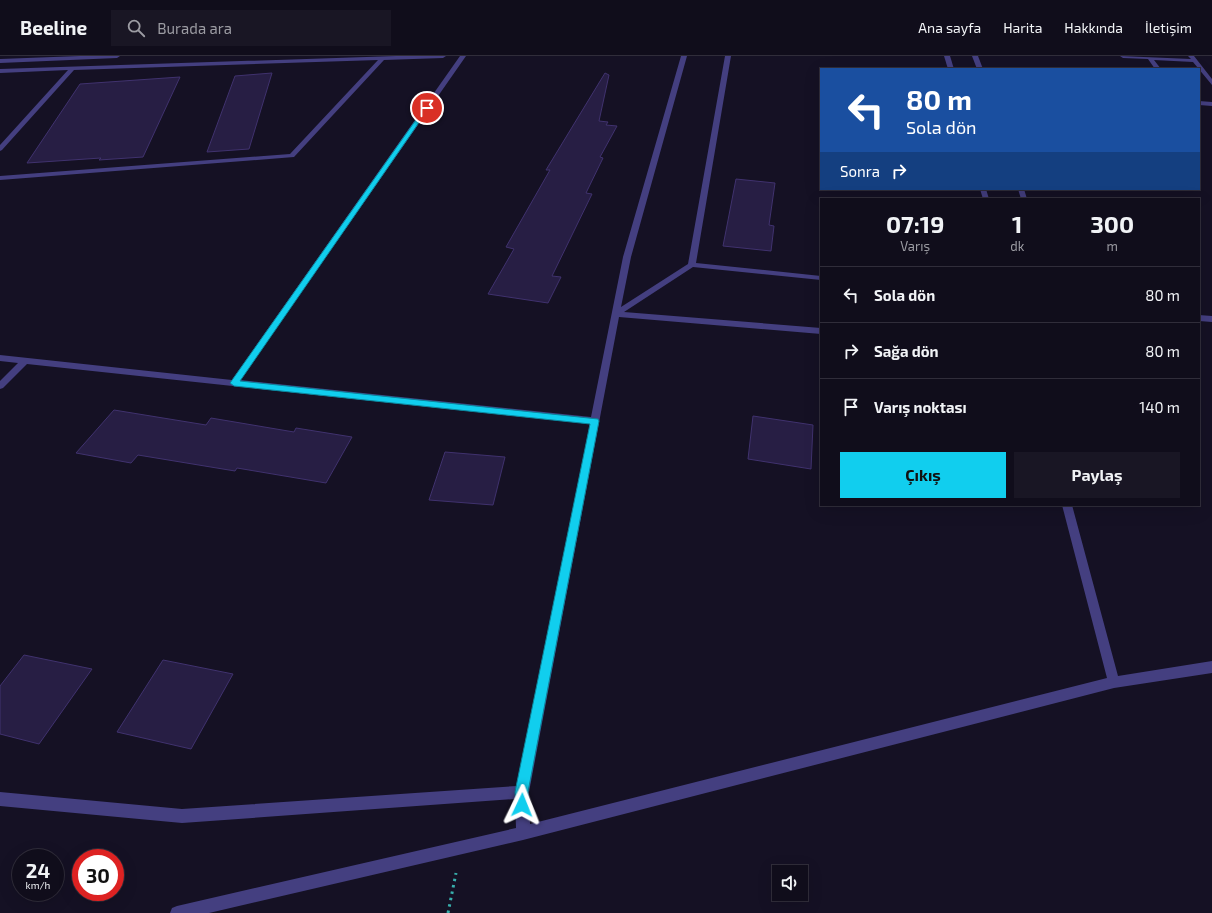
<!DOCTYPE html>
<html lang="tr">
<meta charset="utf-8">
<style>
:root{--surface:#100d1b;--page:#191624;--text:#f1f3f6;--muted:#9c9ca3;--line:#302d3a;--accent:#11ceee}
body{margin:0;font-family:"Exo 2",sans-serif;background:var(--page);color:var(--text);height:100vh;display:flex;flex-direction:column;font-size:15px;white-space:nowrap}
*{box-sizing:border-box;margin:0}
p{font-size:13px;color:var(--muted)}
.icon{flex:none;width:22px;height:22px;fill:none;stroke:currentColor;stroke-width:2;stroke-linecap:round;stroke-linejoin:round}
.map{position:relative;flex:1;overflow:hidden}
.panel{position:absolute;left:820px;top:142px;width:380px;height:308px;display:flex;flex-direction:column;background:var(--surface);border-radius:0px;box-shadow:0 4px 16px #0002,0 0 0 1px var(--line)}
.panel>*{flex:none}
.banner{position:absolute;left:820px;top:12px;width:380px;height:122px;border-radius:0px;box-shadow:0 4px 16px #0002,0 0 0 1px var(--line);background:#1a4fa0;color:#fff;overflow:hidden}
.buttons{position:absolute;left:772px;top:809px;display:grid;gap:8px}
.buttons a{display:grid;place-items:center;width:36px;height:36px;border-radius:0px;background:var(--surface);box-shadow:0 4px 16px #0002,0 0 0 1px var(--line);font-size:20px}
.speed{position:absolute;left:12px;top:793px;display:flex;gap:8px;font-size:20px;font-weight:700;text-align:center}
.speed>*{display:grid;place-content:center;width:52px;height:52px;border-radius:50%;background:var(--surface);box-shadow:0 4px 16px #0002,0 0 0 1px var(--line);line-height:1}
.speed small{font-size:10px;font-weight:400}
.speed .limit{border:6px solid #d22;background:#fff;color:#111}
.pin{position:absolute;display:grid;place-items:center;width:34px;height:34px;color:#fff;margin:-17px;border:2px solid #fff;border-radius:50%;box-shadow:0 1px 4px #0007}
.me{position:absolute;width:44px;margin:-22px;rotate:2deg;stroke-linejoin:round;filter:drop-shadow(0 0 3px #0008)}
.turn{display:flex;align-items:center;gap:14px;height:84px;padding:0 20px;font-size:18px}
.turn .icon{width:52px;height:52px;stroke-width:2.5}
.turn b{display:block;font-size:28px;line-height:34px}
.then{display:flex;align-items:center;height:38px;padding:0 20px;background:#0003;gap:8px;font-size:15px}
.eta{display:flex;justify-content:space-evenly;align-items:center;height:68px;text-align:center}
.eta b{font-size:24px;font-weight:700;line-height:28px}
.action{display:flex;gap:8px;margin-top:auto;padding:8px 20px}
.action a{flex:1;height:46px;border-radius:0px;background:var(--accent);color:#111;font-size:16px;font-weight:700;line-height:46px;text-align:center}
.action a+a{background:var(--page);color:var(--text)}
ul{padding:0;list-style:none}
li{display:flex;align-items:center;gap:12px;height:56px;padding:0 20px;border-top:1px solid var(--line)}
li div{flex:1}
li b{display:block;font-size:15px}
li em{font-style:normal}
header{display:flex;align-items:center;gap:24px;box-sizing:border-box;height:56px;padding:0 20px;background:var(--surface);border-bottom:1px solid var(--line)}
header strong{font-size:19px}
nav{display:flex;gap:22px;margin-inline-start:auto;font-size:14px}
.search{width:280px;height:36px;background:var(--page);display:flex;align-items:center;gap:10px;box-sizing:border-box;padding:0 14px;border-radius:0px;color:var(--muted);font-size:15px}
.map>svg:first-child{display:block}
.building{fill:#271e44;stroke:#40326e}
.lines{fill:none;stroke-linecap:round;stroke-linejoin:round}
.path{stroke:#38afac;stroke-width:3;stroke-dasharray:2.5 4;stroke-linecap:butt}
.street{fill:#443f80;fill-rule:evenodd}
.route{fill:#11ceee;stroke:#0b869b}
</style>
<header>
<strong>Beeline</strong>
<div class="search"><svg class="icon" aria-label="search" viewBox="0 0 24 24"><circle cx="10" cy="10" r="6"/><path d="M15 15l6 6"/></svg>Burada ara</div>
<nav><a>Ana sayfa</a><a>Harita</a><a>Hakkında</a><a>İletişim</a></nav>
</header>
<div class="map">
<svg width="1212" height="857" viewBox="0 0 1212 857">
<rect width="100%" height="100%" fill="#151124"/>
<g class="building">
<path d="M272,17L249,93L207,96L235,20Z"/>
<path d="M605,17L609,19L599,65L608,66L606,69L617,70L600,101L603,102L586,137L592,138L552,220L561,221L548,247L488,238L514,193L506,191L550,114H546Z"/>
<path d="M180,21L143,101L99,104L101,102L27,107L80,28Z"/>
<path d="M736,123L775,127L769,169L774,170L771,195L723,190Z"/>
<path d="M114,354L206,369L211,362L294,376L296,372L352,381L326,427L237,412L235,415L138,399L131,407L76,397Z"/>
<path d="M753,360L813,369L811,413L748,403Z"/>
<path d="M445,396L505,401L493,449L429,444Z"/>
<path d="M24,599L92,613L39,688L0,678V630Z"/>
<path d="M163,604L233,618L191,693L117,676Z"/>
</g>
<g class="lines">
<path class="path" d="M448,857L456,817"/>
<g class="street">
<path d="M80,0H120L117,2L0,7V3Z"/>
<path d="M396,0H446L443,2L384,4L294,101L0,124V120L290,98L378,4L74,14L2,94L0,95V89L68,14L0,17V13Z"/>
<path d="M460,0H466L240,324L591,361L623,201L681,0H687L631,201L621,251L688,208L725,0H731L696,207L821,220V224L693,211L624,256L821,272V278L619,261L529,736L530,768L1107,622L1062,449H1072L1118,620L1212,605V617L1114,632L523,784L209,857H170L172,852L177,850L516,772L515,743L182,767L0,750V736L182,753L517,730L590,368L27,308L3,332L0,333V325L18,307L0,305V299L232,324Z"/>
<path d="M944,0H950L954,13H948Z"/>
<path d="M972,0H978L983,13H977Z"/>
<path d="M1120,0L1191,3L1188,0H1194L1212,23V29L1193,6L1154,4L1161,13H1155L1148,3L1123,2Z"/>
<path d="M1199,45L1212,46V50L1199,49Z"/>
<path d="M980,133H986L989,143H983Z"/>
<path d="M1018,133H1024L1027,143H1021Z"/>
<path d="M1199,259L1212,260V266L1199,265Z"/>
</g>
</g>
<path class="route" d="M425,51L429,52L240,325L598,363L599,365L528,736V749L527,754L522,756L518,754L516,749L515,736L590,368L234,330L230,327Z"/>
</svg>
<div class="buttons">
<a><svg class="icon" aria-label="sound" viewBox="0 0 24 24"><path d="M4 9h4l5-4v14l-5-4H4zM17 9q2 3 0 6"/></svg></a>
</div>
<div class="speed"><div>24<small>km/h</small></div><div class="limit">30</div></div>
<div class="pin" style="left:427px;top:52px;background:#d93025"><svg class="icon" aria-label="arrive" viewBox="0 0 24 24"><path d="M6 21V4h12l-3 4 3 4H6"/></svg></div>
<svg class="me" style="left:522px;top:749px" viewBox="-20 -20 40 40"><path d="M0-17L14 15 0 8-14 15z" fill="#11ceee" stroke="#fff" stroke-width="4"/></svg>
<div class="banner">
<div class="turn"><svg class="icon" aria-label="left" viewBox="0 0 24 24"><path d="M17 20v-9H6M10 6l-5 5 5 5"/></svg><div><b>80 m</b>Sola dön</div></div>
<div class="then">Sonra<svg class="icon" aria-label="right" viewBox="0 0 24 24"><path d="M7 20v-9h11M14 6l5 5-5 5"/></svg></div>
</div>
<section class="panel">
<div class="eta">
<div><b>07:19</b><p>Varış</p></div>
<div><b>1</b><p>dk</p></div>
<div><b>300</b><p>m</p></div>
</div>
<ul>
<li><svg class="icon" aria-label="left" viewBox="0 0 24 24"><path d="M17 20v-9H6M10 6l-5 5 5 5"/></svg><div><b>Sola dön</b></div><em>80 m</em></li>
<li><svg class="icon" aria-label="right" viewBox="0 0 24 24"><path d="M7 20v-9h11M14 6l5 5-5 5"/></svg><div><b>Sağa dön</b></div><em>80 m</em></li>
<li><svg class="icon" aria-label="arrive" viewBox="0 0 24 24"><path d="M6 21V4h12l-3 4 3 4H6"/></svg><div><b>Varış noktası</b></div><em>140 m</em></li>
</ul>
<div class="action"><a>Çıkış</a><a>Paylaş</a></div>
</section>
</div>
